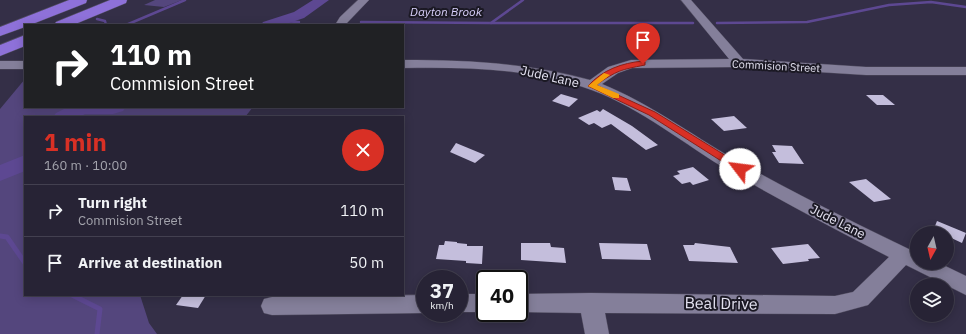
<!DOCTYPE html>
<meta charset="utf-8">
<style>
:root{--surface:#272335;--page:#2f2b3d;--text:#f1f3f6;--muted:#a4a4ad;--line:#434050;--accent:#d93025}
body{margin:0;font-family:"IBM Plex Sans",sans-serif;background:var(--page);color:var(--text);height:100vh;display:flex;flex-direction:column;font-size:15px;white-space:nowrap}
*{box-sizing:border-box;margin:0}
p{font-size:13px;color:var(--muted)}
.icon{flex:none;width:22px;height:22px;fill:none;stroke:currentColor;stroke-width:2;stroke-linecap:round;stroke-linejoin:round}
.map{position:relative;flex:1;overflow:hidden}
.details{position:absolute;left:24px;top:116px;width:380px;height:180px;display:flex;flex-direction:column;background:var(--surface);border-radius:0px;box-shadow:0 2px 10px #0003,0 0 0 1px var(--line)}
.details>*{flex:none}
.banner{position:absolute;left:24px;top:24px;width:380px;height:84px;border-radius:0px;box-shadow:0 2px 10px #0003,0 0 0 1px var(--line);background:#202124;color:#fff;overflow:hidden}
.needle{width:26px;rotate:188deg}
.buttons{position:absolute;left:910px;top:226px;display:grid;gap:8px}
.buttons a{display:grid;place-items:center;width:44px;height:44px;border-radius:50%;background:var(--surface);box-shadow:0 2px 10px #0003,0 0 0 1px var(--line);font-size:20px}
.speed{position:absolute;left:416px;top:270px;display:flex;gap:8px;font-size:20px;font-weight:700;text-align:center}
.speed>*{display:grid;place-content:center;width:52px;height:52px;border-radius:50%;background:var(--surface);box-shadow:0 2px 10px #0003,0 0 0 1px var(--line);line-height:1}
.speed small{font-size:10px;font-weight:400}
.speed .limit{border:2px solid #111;border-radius:6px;background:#fff;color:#111}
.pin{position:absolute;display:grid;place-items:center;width:34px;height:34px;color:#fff;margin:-41px -17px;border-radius:50% 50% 50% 0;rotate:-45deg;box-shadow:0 0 4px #0007}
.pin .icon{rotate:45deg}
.me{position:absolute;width:44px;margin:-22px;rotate:300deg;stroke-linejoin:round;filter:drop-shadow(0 0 3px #0008)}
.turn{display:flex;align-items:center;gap:14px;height:84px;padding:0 20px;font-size:18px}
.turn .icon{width:52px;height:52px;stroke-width:2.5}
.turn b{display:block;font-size:28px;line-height:34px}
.round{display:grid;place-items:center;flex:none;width:42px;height:42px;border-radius:21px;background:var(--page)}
.head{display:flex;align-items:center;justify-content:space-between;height:68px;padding:0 20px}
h1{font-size:24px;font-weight:700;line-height:30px;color:var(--accent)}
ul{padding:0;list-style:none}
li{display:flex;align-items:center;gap:12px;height:52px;padding:0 20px;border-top:1px solid var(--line)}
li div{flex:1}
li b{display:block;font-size:15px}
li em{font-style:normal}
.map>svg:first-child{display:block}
.green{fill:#54467d}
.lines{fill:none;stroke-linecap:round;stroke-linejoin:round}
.stream-far1{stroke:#5d4892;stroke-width:2.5}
.stream{stroke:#5d4892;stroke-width:5}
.river{fill:#5d4892;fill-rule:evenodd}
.building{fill:#c4bedc}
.minor-casing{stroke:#504c5f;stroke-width:1}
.highway-casing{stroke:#504c5f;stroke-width:1}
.minor{fill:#847f9a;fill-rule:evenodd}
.highway{fill:#8e71d9;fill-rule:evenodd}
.route{fill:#d93025;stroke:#8d1f18}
.slow{fill:#f59e0b}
.labels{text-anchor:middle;stroke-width:4;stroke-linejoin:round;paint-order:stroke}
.far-street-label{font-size:11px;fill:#e4e2f1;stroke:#1b1924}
.far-water-label{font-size:12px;font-style:italic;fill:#dad1fc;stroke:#1b1924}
.street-label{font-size:13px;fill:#e4e2f1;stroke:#1b1924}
.near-street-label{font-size:16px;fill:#e4e2f1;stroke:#1b1924}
</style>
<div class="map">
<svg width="966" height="334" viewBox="0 0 966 334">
<rect width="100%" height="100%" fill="#342f47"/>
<g class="green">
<path d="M155,0H182L164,7L144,5Z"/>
<path d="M25,79V107H253L245,117H25V295H140L149,323L157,334H0V109Z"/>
</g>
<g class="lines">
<g class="stream-far1">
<path d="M97,19L105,21L106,25"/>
<path d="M278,21L299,22"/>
<path d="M361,22L491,23L523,0"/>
<path d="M491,23H693"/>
<path d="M717,23L807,22L889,5L931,2L966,7"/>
<path d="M126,25L185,0"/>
</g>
<g class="stream">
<path d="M0,236L7,237L25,263"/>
<path d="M72,295L100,309L97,334"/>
</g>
<g class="river">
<path d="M313,0H329L304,18L283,25H261L263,22L294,12Z"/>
<path d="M68,107H126L123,111L113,114H85L79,117H53L56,113Z"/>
<path d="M25,155V171L0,181V165Z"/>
</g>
</g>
<g class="building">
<path d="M561,94L578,99L569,107L552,101Z"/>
<path d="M866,95H883L895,105H877Z"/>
<path d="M603,109L632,126L658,145L646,150L611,124L602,128L594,123L589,125L578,118L597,110L600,112Z"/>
<path d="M734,116L747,128L724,131L711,119Z"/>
<path d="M456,143L485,155L475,163L450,152Z"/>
<path d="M772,145L792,146L804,164L779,163L772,152H776Z"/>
<path d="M693,167L709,180L693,185L690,182L682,184L673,176L680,174L677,171Z"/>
<path d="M612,177L627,178L631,191L615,190Z"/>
<path d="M866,179L891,199L874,202L849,182Z"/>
<path d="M937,221L966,233L962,243L947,236V233L933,231Z"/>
<path d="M445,241L457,242V243L467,244V246H483L482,264L466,263V261L436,259L439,245H444Z"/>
<path d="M521,243H550L551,247L564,248L566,263L521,260Z"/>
<path d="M599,243L647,244L651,260L602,259Z"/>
<path d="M695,243L730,247L738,263L689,261L683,245H694Z"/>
<path d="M808,244L820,258L808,259L809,261L783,264L771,248Z"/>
<path d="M183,295H206L198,308L176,305Z"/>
</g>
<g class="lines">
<g class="minor-casing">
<g id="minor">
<path d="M358,0H369L345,25H335L340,17Z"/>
<path d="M681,0H691L743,59L866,67H966V75H866L739,67L632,68L618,73L602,84C649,103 690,134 734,159C793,193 855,223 917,253V263H939L966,276V295L906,265L868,305L835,314L605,313L609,334H585L581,313L519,312V294L591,293L835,296L853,292L889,257C832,228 776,198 721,166C676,138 633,103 583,87C525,68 463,67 403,68V60C467,60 529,63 590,80L608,67L631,60L729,59Z"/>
<rect x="0" y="61" width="25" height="8"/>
<rect x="459" y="294" width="26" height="18"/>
<path d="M425,295V313L272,315L264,313L261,306L264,299L272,297Z"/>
</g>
</g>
<g class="highway-casing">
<g id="highway">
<path d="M69,0H87L86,3L30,25H25V27L0,36V27Z"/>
<path d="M110,0H127L126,3L73,25H54L56,22Z"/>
<path d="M25,35V46L0,56V45Z"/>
</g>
</g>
<use href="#minor" class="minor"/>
<use href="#highway" class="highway"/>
</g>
<path class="route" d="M643,61L645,62V65C620,70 618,70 596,85L655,112L744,167V171H737L649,115L588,86C602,70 622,63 643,61Z"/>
<path class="slow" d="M604,73L610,75L597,85L619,94V98H613L588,86Z"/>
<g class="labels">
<g class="far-street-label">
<text transform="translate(776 66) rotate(3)" y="4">Commision Street</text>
</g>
<g class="far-water-label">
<text x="446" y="16">Dayton Brook</text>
</g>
<g class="street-label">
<text transform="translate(550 76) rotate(13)" y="5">Jude Lane</text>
<text transform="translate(838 221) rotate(27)" y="5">Jude Lane</text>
</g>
<g class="near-street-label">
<text transform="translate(721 303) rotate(1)" y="6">Beal Drive</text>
</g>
</g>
</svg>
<div class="buttons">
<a><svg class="needle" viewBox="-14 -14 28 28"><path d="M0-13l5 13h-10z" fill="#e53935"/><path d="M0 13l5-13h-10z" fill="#a4a4ad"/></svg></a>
<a><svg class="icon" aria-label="layers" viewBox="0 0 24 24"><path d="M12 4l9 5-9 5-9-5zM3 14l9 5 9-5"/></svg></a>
</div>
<div class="speed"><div>37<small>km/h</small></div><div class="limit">40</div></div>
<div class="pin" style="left:643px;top:64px;background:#d93025"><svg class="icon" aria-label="arrive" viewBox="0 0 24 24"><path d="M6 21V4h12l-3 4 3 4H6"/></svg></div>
<svg class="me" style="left:740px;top:169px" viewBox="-20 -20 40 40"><circle r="19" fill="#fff"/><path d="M0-13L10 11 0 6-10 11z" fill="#d93025"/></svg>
<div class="banner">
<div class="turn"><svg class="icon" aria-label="right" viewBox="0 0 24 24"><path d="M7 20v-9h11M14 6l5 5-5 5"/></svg><div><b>110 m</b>Commision Street</div></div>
</div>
<section class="details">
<div class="head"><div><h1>1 min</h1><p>160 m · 10:00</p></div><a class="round" style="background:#d93025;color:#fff"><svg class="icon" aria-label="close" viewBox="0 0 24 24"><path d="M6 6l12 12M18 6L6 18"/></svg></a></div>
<ul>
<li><svg class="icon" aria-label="right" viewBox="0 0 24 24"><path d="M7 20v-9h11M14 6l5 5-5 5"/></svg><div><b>Turn right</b><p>Commision Street</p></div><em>110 m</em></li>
<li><svg class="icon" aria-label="arrive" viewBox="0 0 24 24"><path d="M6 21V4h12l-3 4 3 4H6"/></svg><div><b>Arrive at destination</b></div><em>50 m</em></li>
</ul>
</section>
</div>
